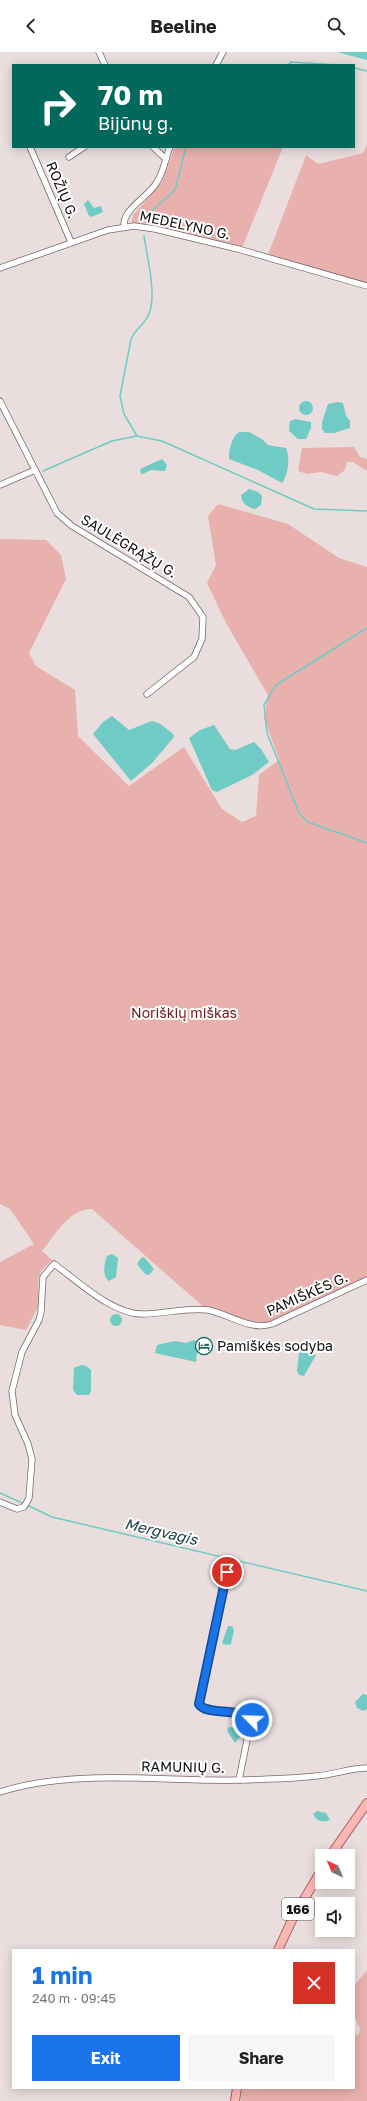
<!DOCTYPE html>
<meta charset="utf-8">
<style>
:root{--surface:#fff;--page:#f6f6f6;--text:#222;--muted:#767676;--accent:#1a73e8}
body{margin:0;font-family:"Golos Text",sans-serif;background:var(--page);color:var(--text);height:100vh;display:flex;flex-direction:column;font-size:15px;white-space:nowrap}
*{box-sizing:border-box;margin:0}
p{font-size:13px;color:var(--muted)}
.icon{flex:none;width:22px;height:22px;fill:none;stroke:currentColor;stroke-width:2;stroke-linecap:round;stroke-linejoin:round}
.map{position:relative;flex:1;overflow:hidden}
.side{position:absolute;left:12px;top:1897px;width:343px;height:140px;display:flex;flex-direction:column;background:var(--surface);border-radius:0px;box-shadow:0 2px 10px #0003}
.side>*{flex:none}
.hud{position:absolute;left:12px;top:12px;width:343px;height:84px;border-radius:0px;box-shadow:0 2px 10px #0003;background:#00695c;color:#fff;overflow:hidden}
.needle{width:26px;rotate:316deg}
.buttons{position:absolute;left:315px;top:1797px;display:grid;gap:8px}
.buttons a{display:grid;place-items:center;width:40px;height:40px;border-radius:0px;background:var(--surface);box-shadow:0 2px 10px #0003;font-size:20px}
.pin{position:absolute;display:grid;place-items:center;width:34px;height:34px;color:#fff;margin:-17px;border:2px solid #fff;border-radius:50%;box-shadow:0 1px 4px #0007}
.me{position:absolute;width:44px;margin:-22px;rotate:294deg;stroke-linejoin:round;filter:drop-shadow(0 0 3px #0008)}
.turn{display:flex;align-items:center;gap:14px;height:84px;padding:0 20px;font-size:18px}
.turn .icon{width:52px;height:52px;stroke-width:2.5}
.turn b{display:block;font-size:28px;line-height:34px}
.round{display:grid;place-items:center;flex:none;width:42px;height:42px;border-radius:0px;background:var(--page)}
.overview{display:flex;align-items:center;justify-content:space-between;height:68px;padding:0 20px}
h1{font-size:24px;font-weight:700;line-height:30px;color:var(--accent)}
.primary-button{display:flex;gap:8px;margin-top:auto;padding:8px 20px}
.primary-button a{flex:1;height:46px;border-radius:0px;background:var(--accent);color:#fff;font-size:16px;font-weight:700;line-height:46px;text-align:center}
.primary-button a+a{background:var(--page);color:var(--text)}
header{display:flex;justify-content:space-between;align-items:center;height:52px;padding:0 20px;background:var(--surface);font-size:18px;font-weight:700}
.map>svg:first-child{display:block}
.green{fill:#e9b1ad}
.water{fill:#6fcbc4}
.lines{fill:none;stroke-linecap:round;stroke-linejoin:round}
.stream{stroke:#6fcbc4;stroke-width:1.5}
.street-casing{stroke:#746a69;stroke-width:7}
.primary-casing{stroke:#aa5e5a;stroke-width:10}
.street{stroke:#fff;stroke-width:5.5}
.primary{stroke:#fdb8b5;stroke-width:8}
.route-casing{stroke:#114b97;stroke-width:10}
.route{stroke:#1a73e8;stroke-width:7}
.labels{text-anchor:middle;stroke-width:4;stroke-linejoin:round;paint-order:stroke}
.shield{fill:#fff;stroke:#5a5857;stroke-width:1}
.shield-label{font-size:13px;font-weight:bold;fill:#13100f}
.street-label{font-size:14px;fill:#13100f;stroke:#fff}
.park-label{font-size:14px;fill:#6d181c;stroke:#fff}
.poi-label{font-size:14px;fill:#13100f;stroke:#fff;text-anchor:start}
.water-label{font-size:15px;font-style:italic;fill:#1a4542;stroke:#fff}
</style>
<header><svg class="icon" aria-label="back" viewBox="0 0 24 24"><path d="M15 5l-7 7 7 7"/></svg>Beeline<svg class="icon" aria-label="search" viewBox="0 0 24 24"><circle cx="10" cy="10" r="6"/><path d="M15 15l6 6"/></svg></header>
<div class="map">
<svg width="367" height="2049" viewBox="0 0 367 2049">
<rect width="100%" height="100%" fill="#e9dedd"/>
<g class="green">
<path d="M367,92V231L268,203L306,103L318,112L363,101Z"/>
<path d="M175,95H283L242,196L162,176L131,172L133,163L162,130Z"/>
<path d="M354,395L360,405L367,407V419L353,410H347L345,418L337,424L321,420L307,422L298,419L302,396Z"/>
<path d="M218,452L288,472L339,506L367,515V1225L268,1271H253L206,1257L92,1157C69,1157 55,1183 42,1199L52,1208L41,1219L38,1227L39,1253L26,1278L0,1273V1210L34,1192L10,1157L0,1152V487L46,488L61,503L66,527L29,601L36,614L75,638L78,684L129,734L184,695L222,757L242,770L256,764L259,723L279,708L264,666L268,643L226,571L207,531L216,513L208,464Z"/>
<path d="M367,1918V2049H241L242,2036H354V1984L359,1982L360,1977L354,1963V1934Z"/>
</g>
<g class="water">
<path d="M337,0H367V8Z"/>
<path d="M88,148L94,156L101,154L103,160L91,165L89,164L84,152Z"/>
<circle cx="306" cy="356" r="7"/>
<path d="M338,350L343,351L346,364L350,369V376L334,381H325L322,377V370L328,352Z"/>
<path d="M295,367L311,370V376L306,387H298L289,379L290,369Z"/>
<path d="M239,380H249L262,387L268,393L286,396C290,406 289,421 282,431L258,418L229,407C229,398 231,386 239,380Z"/>
<path d="M162,407L167,413L165,419L151,418L143,422H141L140,417Z"/>
<path d="M249,437L258,440L262,444L261,453L255,457C247,455 242,452 241,443Z"/>
<path d="M112,664L129,678L152,669L159,671L173,682L174,685L152,711L131,729L93,682L103,670Z"/>
<path d="M214,673L230,697L235,698L254,690L261,697L269,710L252,723L217,740L212,738L189,686L200,678Z"/>
<path d="M112,1202L118,1206L116,1225L109,1229C102,1225 104,1211 107,1204Z"/>
<path d="M144,1205L154,1217L149,1223L145,1222L137,1212L141,1206Z"/>
<circle cx="116" cy="1268" r="6"/>
<path d="M175,1289L186,1291L194,1288L198,1290L196,1310L155,1301L157,1293Z"/>
<path d="M304,1299L316,1303L304,1324L299,1323L297,1319L299,1301Z"/>
<path d="M81,1313L86,1314L91,1318V1339L89,1343H77L73,1338L74,1316Z"/>
<path d="M228,1574H232L234,1578L231,1592L226,1593L222,1591Z"/>
<path d="M363,1642L367,1643V1657L363,1659L357,1656L355,1650Z"/>
<path d="M228,1675L235,1676L239,1679L240,1685L235,1691L227,1679Z"/>
<path d="M317,1759L326,1761L330,1768C323,1771 316,1769 313,1762Z"/>
</g>
<g class="lines">
<g class="stream">
<path d="M288,13L291,10L337,13"/>
<path d="M354,16L367,19"/>
<path d="M143,167L175,138L186,95"/>
<path d="M144,184C147,205 157,243 149,262C146,271 135,277 131,287L120,344L124,362L137,384L162,389L314,457L367,459"/>
<path d="M43,419L112,389L137,384"/>
<path d="M367,576L276,633L264,653L267,681L299,761L308,770L367,791"/>
<path d="M0,1441L24,1452"/>
<path d="M27,1453L52,1465L367,1539"/>
</g>
<g class="street-casing">
<g id="street">
<path d="M99,0L105,13"/>
<path d="M216,13L223,0"/>
<path d="M30,95L71,190"/>
<path d="M153,95L166,107"/>
<path d="M69,105L84,95"/>
<path d="M124,174C123,156 149,145 157,130C164,119 165,107 170,95"/>
<path d="M0,216L108,178L134,174L155,177L238,197L367,234"/>
<path d="M0,349L57,461L72,474L189,545L203,565L202,587L194,605L147,642"/>
<path d="M0,433L35,418"/>
<path d="M0,1450L17,1457L24,1455L29,1446L32,1407L28,1392L15,1363L12,1339L22,1300L39,1268L41,1260L43,1225L54,1212C78,1229 113,1263 143,1262C164,1262 187,1255 208,1258C229,1262 250,1279 272,1272L367,1228"/>
<path d="M227,1519L199,1652C206,1664 239,1654 251,1668L239,1728"/>
<path d="M0,1740C74,1716 163,1730 241,1728C266,1727 291,1727 316,1724C333,1723 350,1716 367,1716"/>
</g>
</g>
<g class="primary-casing">
<g id="primary">
<path d="M330,1804L367,1751"/>
<path d="M278,1898L293,1866L322,1817"/>
<path d="M235,2049L237,2036"/>
</g>
</g>
<use href="#street" class="street"/>
<use href="#primary" class="primary"/>
</g>
<g class="lines">
<g class="route-casing">
<path id="route" d="M227,1520L199,1652C206,1664 239,1655 252,1668"/>
</g>
<use href="#route" class="route"/>
</g>
<defs>
<g id="hotel-ring" transform="scale(0.9)"><circle r="9.5" fill="#fff" stroke="#1c6864" stroke-width="1.5"/><path d="M-6-4.5h1.5V1H6V5H4.5V3h-9V5H-6ZM-4 0a1.8 1.8 0 1 1 3.6 0ZM.5 0V-2.5h3Q6-2.5 6 0Z" fill="#1c6864"/></g>
</defs>
<g fill-rule="evenodd">
<use href="#hotel-ring" x="204" y="1294"/>
</g>
<g class="labels">
<rect class="shield" x="282" y="1846" width="32" height="22" rx="3"/>
<g class="shield-label">
<text x="298" y="1862">166</text>
</g>
<g class="street-label">
<text transform="translate(62 138) rotate(67)" y="5">ROŽIŲ G.</text>
<text transform="translate(185 173) rotate(12)" y="5">MEDELYNO G.</text>
<text transform="translate(129 494) rotate(31)" y="5">SAULĖGRĄŽŲ G.</text>
<text transform="translate(307 1242) rotate(-24)" y="5">PAMIŠKĖS G.</text>
<text transform="translate(183 1715) rotate(1)" y="5">RAMUNIŲ G.</text>
</g>
<g class="park-label">
<text x="184" y="966">Noriškių miškas</text>
</g>
<g class="poi-label">
<text x="217" y="1299">Pamiškės sodyba</text>
</g>
<g class="water-label">
<text transform="translate(161 1480) rotate(13)" y="5">Mergvagis</text>
</g>
</g>
</svg>
<div class="buttons">
<a><svg class="needle" viewBox="-14 -14 28 28"><path d="M0-13l5 13h-10z" fill="#e53935"/><path d="M0 13l5-13h-10z" fill="#767676"/></svg></a>
<a><svg class="icon" aria-label="sound" viewBox="0 0 24 24"><path d="M4 9h4l5-4v14l-5-4H4zM17 9q2 3 0 6"/></svg></a>
</div>
<div class="pin" style="left:227px;top:1520px;background:#d93025"><svg class="icon" aria-label="arrive" viewBox="0 0 24 24"><path d="M6 21V4h12l-3 4 3 4H6"/></svg></div>
<svg class="me" style="left:252px;top:1668px" viewBox="-20 -20 40 40"><circle r="17" fill="#1a73e8" stroke="#fff" stroke-width="3"/><path d="M0-11L8 9 0 5-8 9z" fill="#fff"/></svg>
<div class="hud">
<div class="turn"><svg class="icon" aria-label="right" viewBox="0 0 24 24"><path d="M7 20v-9h11M14 6l5 5-5 5"/></svg><div><b>70 m</b>Bijūnų g.</div></div>
</div>
<section class="side">
<div class="overview"><div><h1>1 min</h1><p>240 m · 09:45</p></div><a class="round" style="background:#d93025;color:#fff"><svg class="icon" aria-label="close" viewBox="0 0 24 24"><path d="M6 6l12 12M18 6L6 18"/></svg></a></div>
<div class="primary-button"><a>Exit</a><a>Share</a></div>
</section>
</div>
